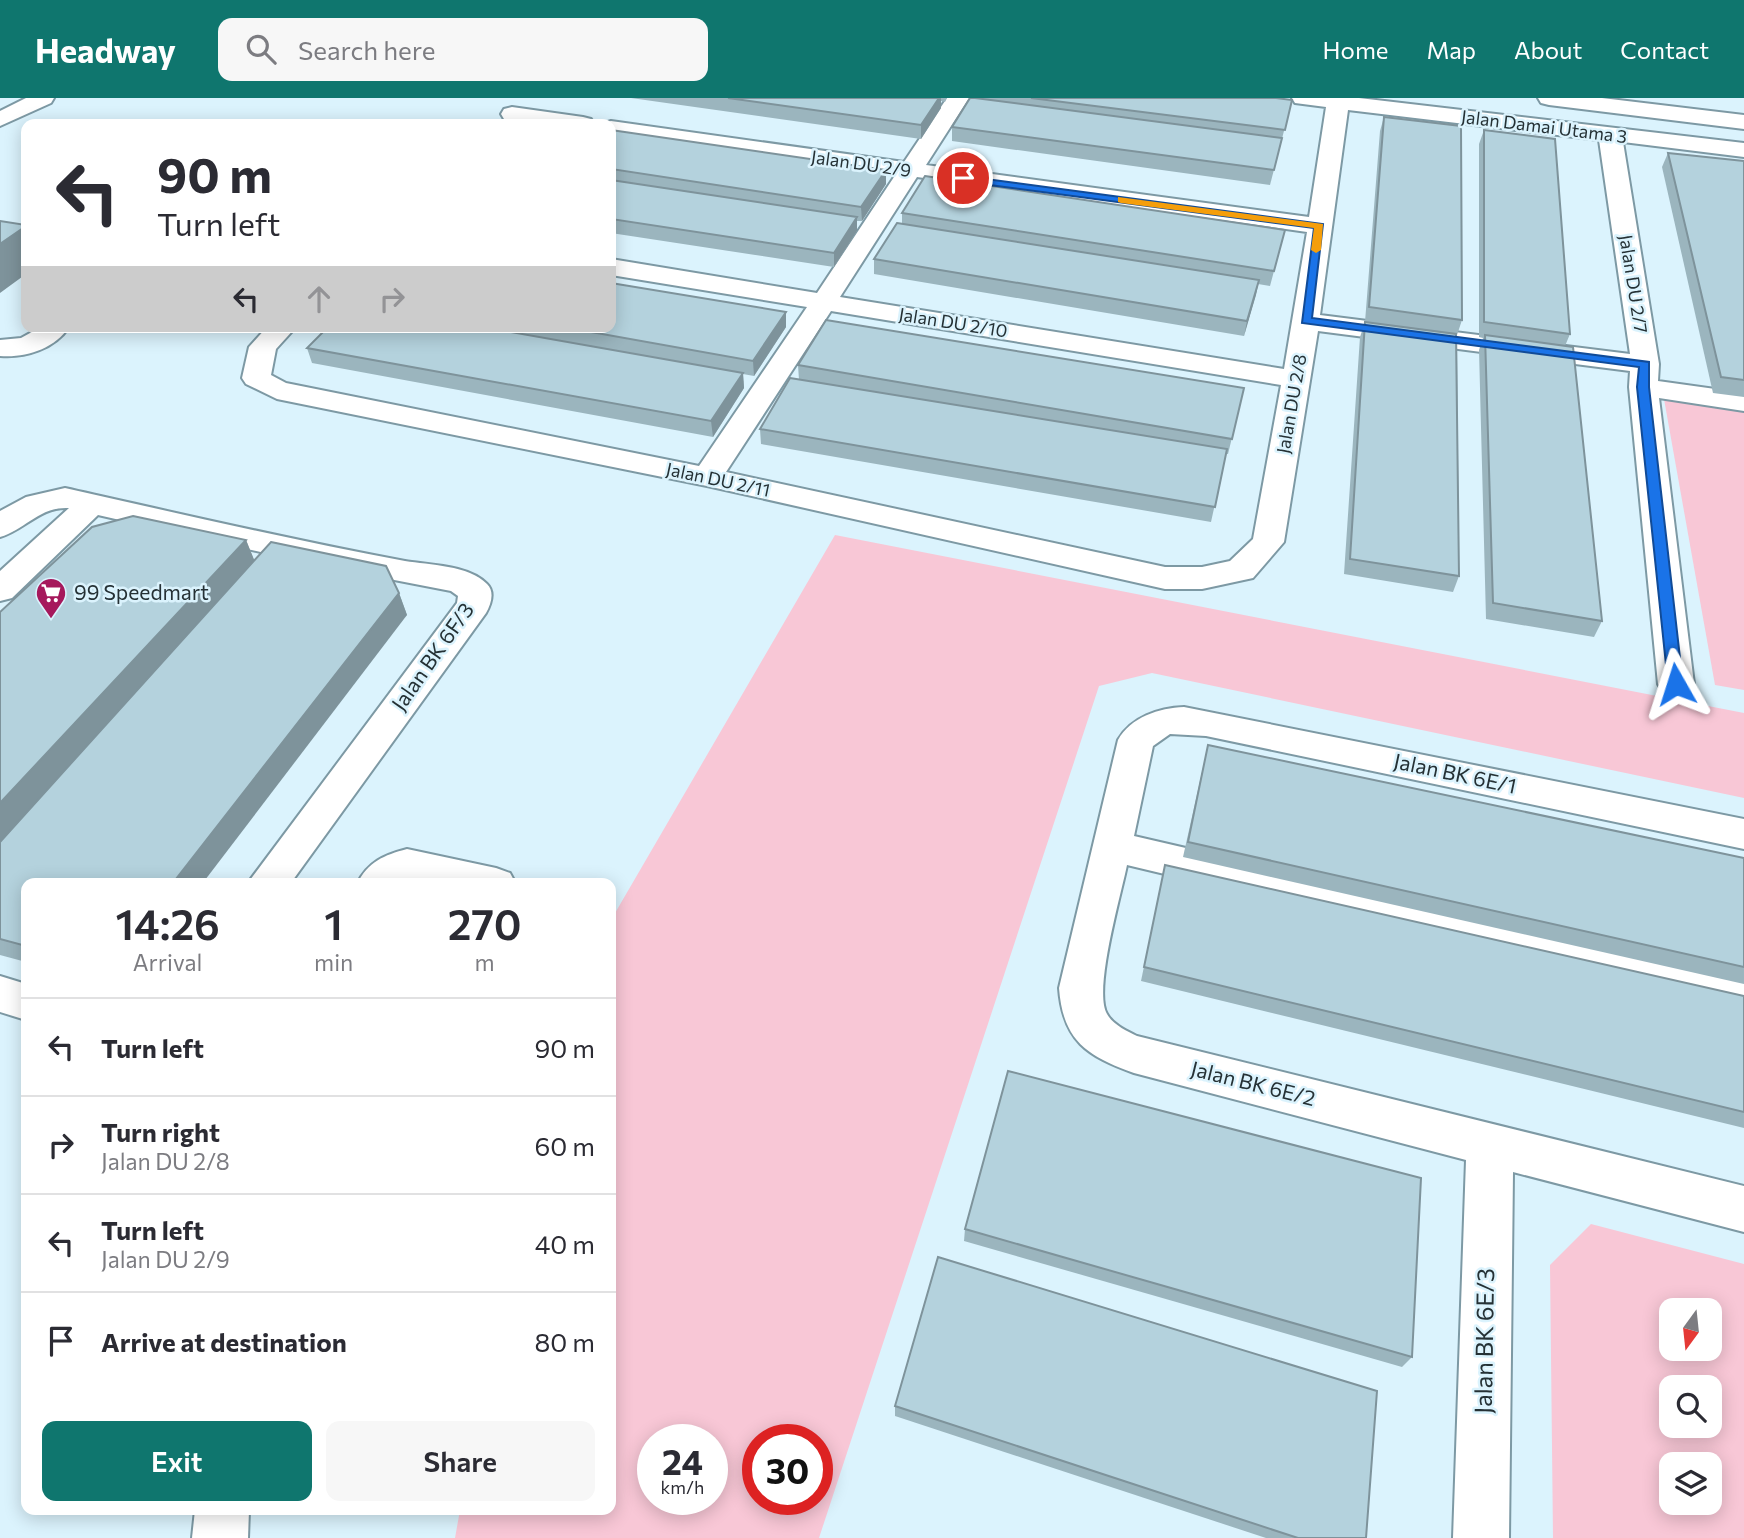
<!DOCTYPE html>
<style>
:root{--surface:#fff;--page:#f7f7f7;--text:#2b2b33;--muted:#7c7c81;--line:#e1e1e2;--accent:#0f766e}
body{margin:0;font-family:Commissioner,sans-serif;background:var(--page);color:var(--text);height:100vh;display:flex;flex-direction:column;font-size:26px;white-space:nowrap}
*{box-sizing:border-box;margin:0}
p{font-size:23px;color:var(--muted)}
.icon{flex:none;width:38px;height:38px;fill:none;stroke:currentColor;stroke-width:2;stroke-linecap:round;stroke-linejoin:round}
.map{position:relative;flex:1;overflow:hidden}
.drawer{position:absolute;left:21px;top:780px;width:595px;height:637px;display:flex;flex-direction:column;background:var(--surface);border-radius:14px;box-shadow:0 4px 18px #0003}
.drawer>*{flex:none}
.banner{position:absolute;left:21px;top:21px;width:595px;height:214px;border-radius:14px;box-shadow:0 4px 18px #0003;background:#fff;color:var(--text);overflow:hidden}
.needle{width:46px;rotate:195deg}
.buttons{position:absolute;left:1659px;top:1200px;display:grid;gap:14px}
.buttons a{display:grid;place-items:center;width:63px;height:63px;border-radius:14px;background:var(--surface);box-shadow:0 4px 18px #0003;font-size:35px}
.speed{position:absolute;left:637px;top:1326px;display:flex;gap:14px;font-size:35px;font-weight:700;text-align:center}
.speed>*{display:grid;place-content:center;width:91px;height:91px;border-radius:50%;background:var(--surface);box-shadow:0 4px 18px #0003;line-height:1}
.speed small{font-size:18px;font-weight:400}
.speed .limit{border:10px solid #d22;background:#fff;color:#111}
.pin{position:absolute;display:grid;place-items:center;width:60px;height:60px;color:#fff;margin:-30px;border:4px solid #fff;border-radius:50%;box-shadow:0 2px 7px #0007}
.me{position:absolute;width:77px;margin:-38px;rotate:354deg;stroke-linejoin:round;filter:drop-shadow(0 0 5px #0008)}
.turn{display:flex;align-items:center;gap:24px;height:147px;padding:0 21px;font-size:32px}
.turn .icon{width:91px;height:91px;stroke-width:2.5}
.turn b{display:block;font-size:49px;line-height:60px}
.lanes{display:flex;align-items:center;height:66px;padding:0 21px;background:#0003;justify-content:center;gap:35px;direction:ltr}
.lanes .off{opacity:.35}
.eta{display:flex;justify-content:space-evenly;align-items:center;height:119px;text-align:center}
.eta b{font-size:42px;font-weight:600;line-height:49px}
.action{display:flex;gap:14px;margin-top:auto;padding:14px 21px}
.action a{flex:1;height:80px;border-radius:14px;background:var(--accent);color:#fff;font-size:28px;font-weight:600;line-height:80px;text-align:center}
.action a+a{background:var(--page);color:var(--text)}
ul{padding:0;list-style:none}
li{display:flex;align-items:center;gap:21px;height:98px;padding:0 21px;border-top:2px solid var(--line)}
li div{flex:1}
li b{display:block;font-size:26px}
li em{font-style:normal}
header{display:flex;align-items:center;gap:42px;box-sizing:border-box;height:98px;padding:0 35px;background:var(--accent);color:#fff}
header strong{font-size:33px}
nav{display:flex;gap:38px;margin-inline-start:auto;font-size:24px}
.search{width:490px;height:63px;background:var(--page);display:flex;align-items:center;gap:18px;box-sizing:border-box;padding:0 24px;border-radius:14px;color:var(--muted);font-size:26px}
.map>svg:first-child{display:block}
.green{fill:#f8c7d6;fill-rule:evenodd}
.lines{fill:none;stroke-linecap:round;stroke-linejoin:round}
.minor-casing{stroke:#7d99a4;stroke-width:4}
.minor{fill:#fff;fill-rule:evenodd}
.wall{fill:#9bb5be}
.shaded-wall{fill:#7e939b}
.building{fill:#b4d2dd;stroke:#7e939b;stroke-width:2}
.route{fill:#1a73e8;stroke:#114b97;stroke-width:2}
.slow{fill:#f59e0b}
.labels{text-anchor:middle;stroke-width:5;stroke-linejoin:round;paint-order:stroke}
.far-street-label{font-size:18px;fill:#253135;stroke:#dbf3fd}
.poi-label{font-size:21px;fill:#253135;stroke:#dbf3fd;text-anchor:start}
.street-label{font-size:21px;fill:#253135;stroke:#dbf3fd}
.near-street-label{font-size:24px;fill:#253135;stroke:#dbf3fd}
</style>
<header>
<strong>Headway</strong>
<div class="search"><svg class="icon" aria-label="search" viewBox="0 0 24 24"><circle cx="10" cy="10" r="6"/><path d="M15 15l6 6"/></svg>Search here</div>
<nav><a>Home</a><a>Map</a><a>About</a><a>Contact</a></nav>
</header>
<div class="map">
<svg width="1744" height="1440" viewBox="0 0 1744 1440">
<rect width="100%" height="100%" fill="#dbf3fd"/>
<g class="green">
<path d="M1664,301L1744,312V592L1715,587Z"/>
<path d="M835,437L1744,615V700L1152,575L1099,588L819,1440H455L460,1412H611V822ZM653,1342H712V1402H653ZM758,1342H817V1402H758Z"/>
<path d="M1591,1126L1744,1166V1440H1553L1550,1167ZM1671,1213H1710V1251H1671ZM1671,1290H1710V1328H1671ZM1671,1367H1710V1405H1671Z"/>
</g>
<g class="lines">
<g class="minor-casing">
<g id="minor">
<path d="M26,0H54L51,5L0,28V13Z"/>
<path d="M947,0H969L926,67L1309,119L1326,9L1295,5L1292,0H1359L1744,45V59L1623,44L1659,266L1658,283L1744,295V313L1659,300L1694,586L1689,595L1676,598L1663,595L1658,586L1629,289L1630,273L1318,233L1284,444L1253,480L1202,491H1165L707,388L277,301L246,286L242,280L249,249L267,229H296L276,251L271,277L286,285L699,368L807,209L611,177V161L817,195L896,76L611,37V26H602L611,23L904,64ZM1348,12L1599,42L1630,256L1320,217ZM917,79L1307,134L1284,271L840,199ZM831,213L1281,287L1253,441L1230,463L1202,469H1165L726,374Z"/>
<path d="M1538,0H1602L1744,17V31L1549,7L1541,5Z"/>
<path d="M512,9L583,19L591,21L594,26H538L504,21L501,16L504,11Z"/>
<path d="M41,229H69C54,251 26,260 0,258V242L21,240Z"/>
<path d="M65,390C177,415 291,442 405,463C429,467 469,467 487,486C495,494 491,506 486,515L290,786H247L457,505L458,498L451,493L322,468L98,417L12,500L0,503V473L69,410C40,408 25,432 0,439V413L26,399Z"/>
<path d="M1184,609L1744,721V751L1206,638L1170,636L1153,648L1134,738L1744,879V915L1127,767C1121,797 1093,893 1107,916C1113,927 1127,933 1137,938L1744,1088V1134L1513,1074L1509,1440H1453L1466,1062L1134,975C1087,958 1063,943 1059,890L1118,642C1131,619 1159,610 1184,609Z"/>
<path d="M407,751L496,770L510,775L516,786H421L407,783L403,786H357C368,764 384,757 407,751Z"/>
<path d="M0,878L26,886V922L0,914Z"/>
<path d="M195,1412H249L248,1440H192Z"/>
</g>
</g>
<use href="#minor" class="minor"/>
</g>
<g class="wall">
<path d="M631,0H947L945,4L941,3V10L921,41Z"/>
<path d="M970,0H1276L1292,2L1270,87L952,43V29Z"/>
<path d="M1384,19L1462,222L1457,237L1459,478L1453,494L1344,476L1360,239L1365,224L1380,33Z"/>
<path d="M611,32L886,86L862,123H857V133L834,169L611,135Z"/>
<path d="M1484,32L1570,236L1565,248L1602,523L1594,539L1486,521L1479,252L1483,240L1479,239V46Z"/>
<path d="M1668,55L1744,63V299L1713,295L1662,69Z"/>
<path d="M902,115L1285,132L1270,188L1258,186L1244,238L874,176V161L902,125Z"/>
<path d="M786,214V229L754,278L743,276L744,290L713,339L312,265L307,250L328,229H611Z"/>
<path d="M798,267L1244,290L1228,356H1226L1211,424L761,346L760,331L799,282Z"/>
<path d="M246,442L254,462L399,495L407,517L26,786V864L0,857V514Z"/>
<path d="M1208,647L1744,760V886L1183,759Z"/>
<path d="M1165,767L1744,898V1030L1141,883Z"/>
<path d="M965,1131L1412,1259L1402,1269L964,1143Z"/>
<path d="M895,1308L1366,1440H1266L895,1318Z"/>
</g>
<g class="shaded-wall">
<path d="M939,0H941V10L921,41V27Z"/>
<path d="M886,72V86L862,123L861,109Z"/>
<path d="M857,119V133L834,169V155Z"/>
<path d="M26,128V176L0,195V146Z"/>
<path d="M1259,182L1256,197L1244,238L1247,223Z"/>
<path d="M786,214V229L754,278L753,263Z"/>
<path d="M743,275L744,290L713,339L711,323Z"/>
<path d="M246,442L255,464L0,744V705Z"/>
<path d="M399,495L407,517L202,786H172Z"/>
</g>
<g class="building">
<path d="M728,0H939L921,27Z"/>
<path d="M970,0H975L1282,40L1274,72L952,29Z"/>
<path d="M1031,0H1276L1292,2L1285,32Z"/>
<path d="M1384,19L1461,28L1462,222L1369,209Z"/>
<path d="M554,24L569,26H552Z"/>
<path d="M611,32L886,72L861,109L611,71Z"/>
<path d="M1484,32L1555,41L1570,236L1484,224Z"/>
<path d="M1668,55L1744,63V282L1721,279Z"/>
<path d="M925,78L1285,132L1274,173L902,115Z"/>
<path d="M611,82L857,119L834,155L611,121Z"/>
<path d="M0,123L26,127V128L0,146Z"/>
<path d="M897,125L1259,182L1247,223L874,161Z"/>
<path d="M611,185L786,214L753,263L563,229H611Z"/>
<path d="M826,222L1244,290L1232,341L798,267Z"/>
<path d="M1365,224L1456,236L1459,478L1350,461Z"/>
<path d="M328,229H483L743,275L711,323L307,250Z"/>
<path d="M1485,237L1573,249L1602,523L1493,505Z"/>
<path d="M790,280L1227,351L1215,409L760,331Z"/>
<path d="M133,418L246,442L0,705V514L92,429Z"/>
<path d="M271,444L386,468L399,495L172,786H26V848L0,841V744Z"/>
<path d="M1208,647L1744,760V869L1188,744Z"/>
<path d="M1165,767L1744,898V1014L1144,869Z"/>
<path d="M1008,973L1421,1080L1412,1259L965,1131Z"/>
<path d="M938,1159L1377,1293L1366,1440H1298L895,1308Z"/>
</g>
<path class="route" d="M963,78L1323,126L1312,220L1649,264V289L1683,586L1681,590L1676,592L1668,586L1637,289L1639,269L1302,225L1314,130L959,83V78Z"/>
<path class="slow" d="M1118,99L1323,126L1321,152L1316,155L1311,152L1314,130L1121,105L1118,104Z"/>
<defs>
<g id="supermarket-pin" transform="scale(1.575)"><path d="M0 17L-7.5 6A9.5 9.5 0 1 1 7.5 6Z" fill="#a6195c" stroke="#dbf3fd"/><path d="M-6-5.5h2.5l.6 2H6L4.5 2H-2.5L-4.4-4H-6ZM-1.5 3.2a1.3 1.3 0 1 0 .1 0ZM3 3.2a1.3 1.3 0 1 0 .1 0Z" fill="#fff"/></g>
</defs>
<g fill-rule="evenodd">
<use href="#supermarket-pin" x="51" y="495"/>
</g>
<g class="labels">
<g class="far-street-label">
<text transform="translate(1544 29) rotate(7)" y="6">Jalan Damai Utama 3</text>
<text transform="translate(861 66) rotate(8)" y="6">Jalan DU 2/9</text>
<text transform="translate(1633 186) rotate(81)" y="6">Jalan DU 2/7</text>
<text transform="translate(953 225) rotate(9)" y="6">Jalan DU 2/10</text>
<text transform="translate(1292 306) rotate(-80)" y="6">Jalan DU 2/8</text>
<text transform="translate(718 382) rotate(12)" y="6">Jalan DU 2/11</text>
</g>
<g class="poi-label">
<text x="74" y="502">99 Speedmart</text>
</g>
<g class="street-label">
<text transform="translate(433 559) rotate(-55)" y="7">Jalan BK 6F/3</text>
<text transform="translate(1455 676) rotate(12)" y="7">Jalan BK 6E/1</text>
<text transform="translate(1253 986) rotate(14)" y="7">Jalan BK 6E/2</text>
</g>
<g class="near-street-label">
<text transform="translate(1485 1243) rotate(-89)" y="8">Jalan BK 6E/3</text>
</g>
</g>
</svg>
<div class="buttons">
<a><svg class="needle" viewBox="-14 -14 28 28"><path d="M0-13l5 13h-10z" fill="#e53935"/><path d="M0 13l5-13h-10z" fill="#7c7c81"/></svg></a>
<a><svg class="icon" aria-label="search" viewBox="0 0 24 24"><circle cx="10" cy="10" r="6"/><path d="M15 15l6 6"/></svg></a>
<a><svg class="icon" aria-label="layers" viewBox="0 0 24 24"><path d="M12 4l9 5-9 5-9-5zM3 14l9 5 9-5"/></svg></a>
</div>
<div class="speed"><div>24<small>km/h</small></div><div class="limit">30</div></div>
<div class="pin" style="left:963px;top:80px;background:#d93025"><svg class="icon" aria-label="arrive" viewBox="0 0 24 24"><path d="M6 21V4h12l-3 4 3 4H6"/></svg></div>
<svg class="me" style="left:1676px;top:586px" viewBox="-20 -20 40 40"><path d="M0-17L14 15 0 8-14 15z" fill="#1a73e8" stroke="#fff" stroke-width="4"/></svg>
<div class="banner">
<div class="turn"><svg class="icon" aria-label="left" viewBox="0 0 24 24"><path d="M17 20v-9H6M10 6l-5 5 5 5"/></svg><div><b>90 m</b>Turn left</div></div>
<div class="lanes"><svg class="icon" aria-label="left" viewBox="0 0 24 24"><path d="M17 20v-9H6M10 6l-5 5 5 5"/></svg><svg class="icon off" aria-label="ahead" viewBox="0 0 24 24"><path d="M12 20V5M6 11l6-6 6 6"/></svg><svg class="icon off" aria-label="right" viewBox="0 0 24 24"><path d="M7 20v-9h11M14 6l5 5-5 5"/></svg></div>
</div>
<section class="drawer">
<div class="eta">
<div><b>14:26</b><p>Arrival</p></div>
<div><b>1</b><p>min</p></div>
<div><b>270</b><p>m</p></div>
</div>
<ul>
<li><svg class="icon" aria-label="left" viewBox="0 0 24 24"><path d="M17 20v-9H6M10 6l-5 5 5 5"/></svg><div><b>Turn left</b></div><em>90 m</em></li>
<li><svg class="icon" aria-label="right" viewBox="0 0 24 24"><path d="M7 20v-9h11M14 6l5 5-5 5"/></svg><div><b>Turn right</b><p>Jalan DU 2/8</p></div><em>60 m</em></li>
<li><svg class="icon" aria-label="left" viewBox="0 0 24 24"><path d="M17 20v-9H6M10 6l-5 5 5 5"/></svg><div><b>Turn left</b><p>Jalan DU 2/9</p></div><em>40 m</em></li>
<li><svg class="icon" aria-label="arrive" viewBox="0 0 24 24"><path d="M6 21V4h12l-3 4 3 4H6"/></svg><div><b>Arrive at destination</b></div><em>80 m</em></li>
</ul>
<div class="action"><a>Exit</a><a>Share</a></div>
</section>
</div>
